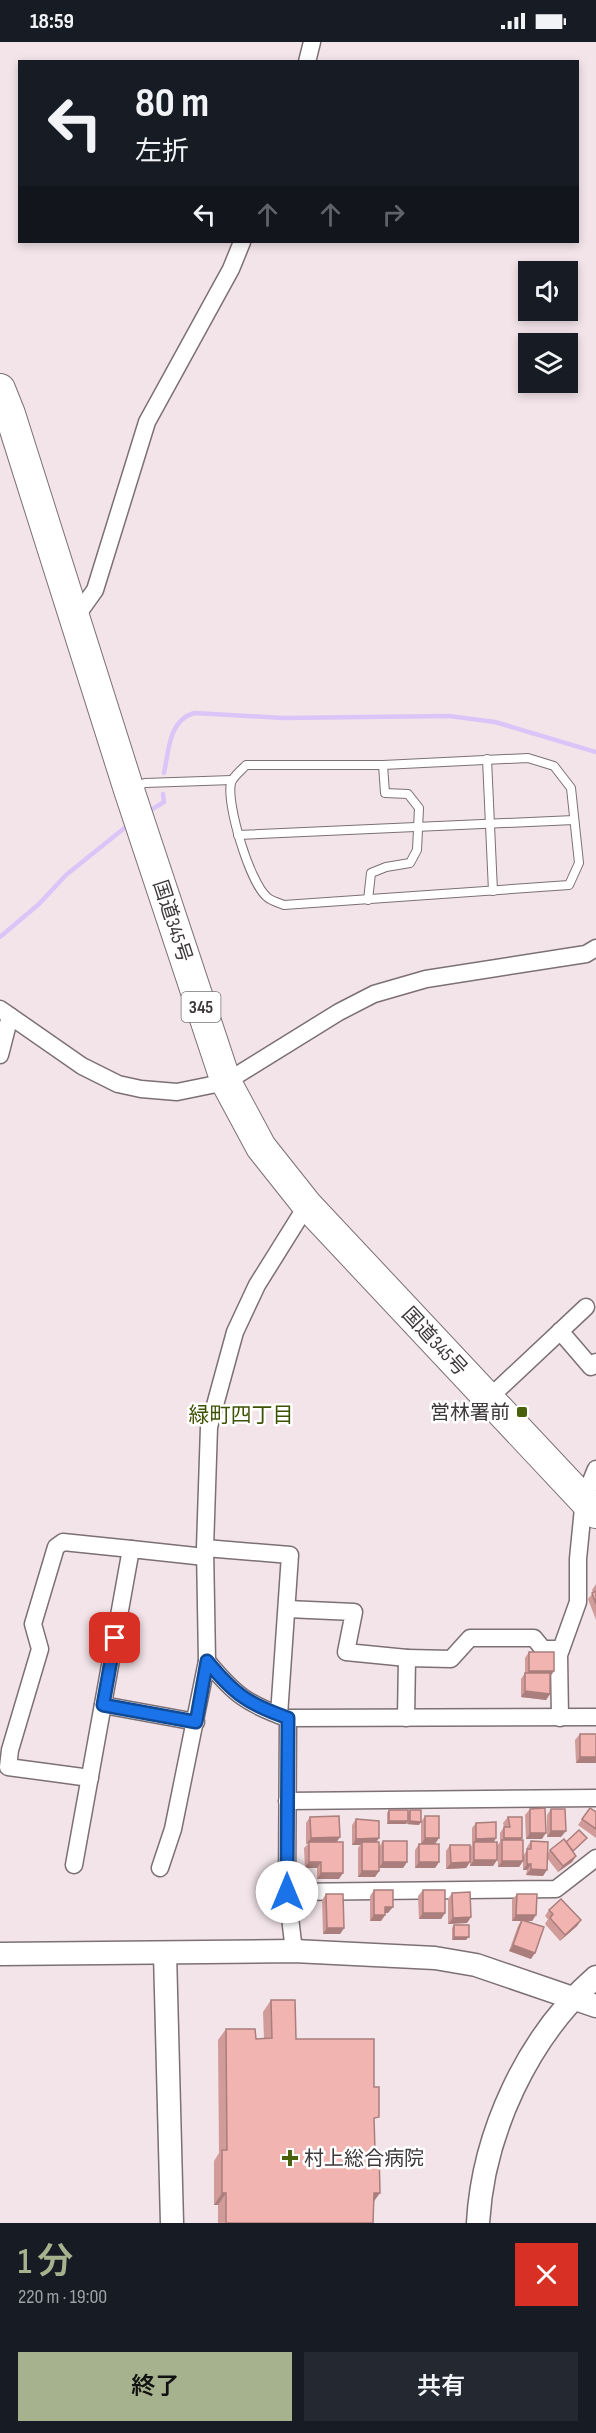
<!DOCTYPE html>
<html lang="ja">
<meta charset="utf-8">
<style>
:root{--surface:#171b24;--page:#242831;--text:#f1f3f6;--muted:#9ea1a6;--accent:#a6b18d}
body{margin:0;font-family:"Sofia Sans Condensed","Noto Sans JP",sans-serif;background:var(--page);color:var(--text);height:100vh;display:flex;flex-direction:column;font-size:22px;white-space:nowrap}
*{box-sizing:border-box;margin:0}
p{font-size:20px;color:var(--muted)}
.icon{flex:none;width:33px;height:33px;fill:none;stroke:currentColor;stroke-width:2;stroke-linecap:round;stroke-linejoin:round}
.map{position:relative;height:2181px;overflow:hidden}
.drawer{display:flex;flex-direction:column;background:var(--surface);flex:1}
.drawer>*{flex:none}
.hud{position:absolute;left:18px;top:18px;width:561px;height:183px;border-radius:0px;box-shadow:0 3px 9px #0003;background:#171b24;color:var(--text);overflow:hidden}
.fabs{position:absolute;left:518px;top:219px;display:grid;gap:12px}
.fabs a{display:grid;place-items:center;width:60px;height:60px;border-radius:0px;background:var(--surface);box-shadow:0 3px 9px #0003;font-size:30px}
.pin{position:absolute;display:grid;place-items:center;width:51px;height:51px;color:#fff;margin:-26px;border-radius:12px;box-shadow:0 3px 9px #0006}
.me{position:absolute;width:66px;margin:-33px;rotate:0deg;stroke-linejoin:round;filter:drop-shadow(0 0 4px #0008)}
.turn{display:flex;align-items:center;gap:21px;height:126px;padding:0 18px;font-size:27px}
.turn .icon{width:78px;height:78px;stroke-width:2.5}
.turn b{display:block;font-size:42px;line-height:51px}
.lanes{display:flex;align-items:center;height:57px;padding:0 18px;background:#0003;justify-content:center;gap:30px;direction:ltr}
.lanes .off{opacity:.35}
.round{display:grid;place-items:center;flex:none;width:63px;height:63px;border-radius:0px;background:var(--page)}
.summary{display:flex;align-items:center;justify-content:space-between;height:102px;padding:0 18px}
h1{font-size:36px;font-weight:600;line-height:45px;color:var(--accent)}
.primary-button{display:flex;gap:12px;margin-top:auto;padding:12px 18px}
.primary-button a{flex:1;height:69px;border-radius:0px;background:var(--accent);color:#111;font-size:24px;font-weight:600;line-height:69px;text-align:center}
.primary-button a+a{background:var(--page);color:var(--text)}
.status{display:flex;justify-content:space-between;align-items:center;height:42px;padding:0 30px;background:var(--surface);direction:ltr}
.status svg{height:16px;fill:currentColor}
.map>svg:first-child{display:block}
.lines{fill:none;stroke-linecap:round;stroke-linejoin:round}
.stream{stroke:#dbc5f8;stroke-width:4.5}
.lane-casing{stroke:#7c7074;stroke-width:10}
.street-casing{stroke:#7c7074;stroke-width:19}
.secondary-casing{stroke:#7c7074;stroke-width:25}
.highway-casing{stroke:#7c7074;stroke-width:32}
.lane{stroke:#fff;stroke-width:8}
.street{stroke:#fff;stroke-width:16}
.secondary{stroke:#fff;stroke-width:22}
.highway{stroke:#fff;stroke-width:30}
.wall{fill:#d09b98}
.shaded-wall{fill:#a97e7c}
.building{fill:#f2b4b1;stroke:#a97e7c;stroke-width:1.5}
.route-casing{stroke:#114b97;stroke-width:15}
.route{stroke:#1a73e8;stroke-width:10}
.poi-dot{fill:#4a610c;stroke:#fff;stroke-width:2}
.labels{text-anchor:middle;stroke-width:5;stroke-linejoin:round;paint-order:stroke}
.shield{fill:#fff;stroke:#787476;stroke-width:1.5}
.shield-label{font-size:18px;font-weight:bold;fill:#3e393b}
.street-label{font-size:20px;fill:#3e393b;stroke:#fff}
.poi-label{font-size:20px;fill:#3e393b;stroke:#fff;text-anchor:end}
.neighbourhood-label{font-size:21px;fill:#3d5102;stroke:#fff}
</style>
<div class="status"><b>18:59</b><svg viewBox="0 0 49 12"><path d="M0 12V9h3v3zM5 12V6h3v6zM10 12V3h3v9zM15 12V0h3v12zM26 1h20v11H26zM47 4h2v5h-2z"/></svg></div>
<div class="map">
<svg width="596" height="2181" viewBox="0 0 596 2181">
<rect width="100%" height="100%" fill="#f2e4e9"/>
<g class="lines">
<g class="stream">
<path d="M164,731C169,709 168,679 194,671L283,676L449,674L495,680L596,710"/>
<path d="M149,769L164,760L163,752"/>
<path d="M0,895L39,862L66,833L127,784"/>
</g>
<g class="lane-casing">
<g id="lane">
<path d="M528,716L554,724L571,746L579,821L569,843L284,863C279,861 271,859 267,855C250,841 226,762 231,741C233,734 242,728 246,723H383Z"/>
<path d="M487,717L493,849"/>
<path d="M135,745L145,741L232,738"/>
<path d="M238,793L574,778"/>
<path d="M368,858L371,831L386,825L410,821L417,808L419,766L408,752L385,751L383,723"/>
</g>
</g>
<g class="street-casing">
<g id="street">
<path d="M307,20L312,0"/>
<path d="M75,576L95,548L147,380L231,227L242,200"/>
<path d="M0,967L82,1024L118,1042L141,1047L177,1050L226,1040L339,970L374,952L426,937L586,912L596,906"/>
<path d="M0,1013L10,974"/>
<path d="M560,1289L591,1325L596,1320"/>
<path d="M489,1356L586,1265"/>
<path d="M205,1506L290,1513L279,1673"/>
<path d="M287,1567L354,1570L346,1610L407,1616"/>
<path d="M207,1619C234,1652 247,1662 287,1676"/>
<path d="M103,1663L196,1680"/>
<path d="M406,1676L407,1616L451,1617L470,1596H534L543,1607H561"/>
<path d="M560,1676L559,1613L578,1560V1517L584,1456L596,1427"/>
<path d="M90,1736L8,1725L10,1708L40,1607L33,1582L56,1505L63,1500L131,1507"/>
<path d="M287,1759L596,1756"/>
<path d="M74,1823L131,1507L205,1515"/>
<path d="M160,1826L173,1787L207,1619L205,1506L209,1385L235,1290L257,1243L307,1163"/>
<path d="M287,1850L556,1847L596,1816"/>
<path d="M294,1909L287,1850L288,1676L596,1675"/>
</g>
</g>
<g class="secondary-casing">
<g id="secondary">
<path d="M165,1911L172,2181"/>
<path d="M0,1912L294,1909L435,1916L476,1923L596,1964"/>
<path d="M478,2181C483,2091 528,1994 596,1935"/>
</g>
</g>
<g class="highway-casing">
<path id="highway" d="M0,347L10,372L129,748L226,1040L261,1105L307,1163L596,1471"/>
</g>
<use href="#lane" class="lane"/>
<use href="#street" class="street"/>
<use href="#secondary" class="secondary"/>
<use href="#highway" class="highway"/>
</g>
<g class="wall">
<path d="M596,1542V1578L588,1557L593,1551L592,1548Z"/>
<path d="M529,1610L550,1635V1652L546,1658L521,1655V1637L525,1631V1616Z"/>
<path d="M580,1692L596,1721H576L575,1698Z"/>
<path d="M590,1766L596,1770V1796L578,1783Z"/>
<path d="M530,1767L542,1797H526L525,1773Z"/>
<path d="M551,1767L561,1795H547V1773Z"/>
<path d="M389,1768L408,1770L410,1768L419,1783L407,1782V1780L406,1782H387V1771Z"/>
<path d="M425,1774L435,1802L439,1820L435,1826H415V1808L419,1802H421V1780Z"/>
<path d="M310,1775L340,1795L336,1800L339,1837H317V1826H305L304,1806L308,1802H306V1781Z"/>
<path d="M508,1775L521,1798L523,1814L527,1808V1805L531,1799L548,1811L550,1808L566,1800L587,1796L573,1810L576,1814L572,1820L558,1830L547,1816L543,1834L526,1833L527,1828H523V1819L519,1825H498L497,1804L500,1800V1791L504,1785L503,1781Z"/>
<path d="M356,1777L379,1796L376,1800L379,1829L375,1835H358V1806L360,1803H352V1783Z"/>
<path d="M476,1781L496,1796L494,1800L497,1818L493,1824H470V1820L466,1826L446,1827V1809L450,1803L470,1817V1806L472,1803V1786Z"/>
<path d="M383,1799L407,1820L403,1826H379V1805Z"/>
<path d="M374,1848L388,1871H385V1873L381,1879H370V1854Z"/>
<path d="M423,1848L445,1871L441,1877H419L418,1854Z"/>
<path d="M452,1851L471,1875L467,1881L448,1882V1857Z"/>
<path d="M326,1852L344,1886L340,1892H323L322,1858Z"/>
<path d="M517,1852L536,1873L532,1879H527L531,1917L509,1909L518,1884L521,1879H512V1858Z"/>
<path d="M549,1868L581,1878L577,1884L560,1899L545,1882L548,1877L545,1874Z"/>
<path d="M454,1883L466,1898H452V1886Z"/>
<path d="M271,1958L296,1997L374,2082L373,2181H218V2163H214V2119L219,2111L218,1998L226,1987L256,1997H264L263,1970Z"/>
</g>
<g class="shaded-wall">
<path d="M529,1629H554L550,1635H525Z"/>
<path d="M525,1649L550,1652L546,1658L521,1655Z"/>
<path d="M580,1715H596V1721H576Z"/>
<path d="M389,1779H408L406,1782H387Z"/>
<path d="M410,1779L421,1780L419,1783L407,1782Z"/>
<path d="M551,1789H566L561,1795H547Z"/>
<path d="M530,1791H546L542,1797H526Z"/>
<path d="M340,1795L336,1801L309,1800L306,1802L311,1796Z"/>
<path d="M379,1796L375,1802L362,1800L360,1803H352L356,1797Z"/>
<path d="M425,1796H439L435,1802H421Z"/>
<path d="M496,1796L492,1802L474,1800L472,1803L476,1797Z"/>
<path d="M504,1796H522L518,1802L502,1800Z"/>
<path d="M576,1814L572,1820L558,1830L563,1824Z"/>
<path d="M474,1818H497L493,1824H470Z"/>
<path d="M502,1819H523L519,1825H498Z"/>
<path d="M309,1820H321L317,1826H305Z"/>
<path d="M383,1820H407L403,1826H379Z"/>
<path d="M419,1820H439L435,1826H415Z"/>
<path d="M470,1820L466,1826L446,1827L451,1821Z"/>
<path d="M527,1822H531L527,1828H523Z"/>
<path d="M531,1827L547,1828L543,1834L526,1833Z"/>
<path d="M362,1829H379L375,1835H358Z"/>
<path d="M321,1831H343L339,1837H317Z"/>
<path d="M385,1865H393L388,1871H381Z"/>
<path d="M423,1871H445L441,1877H419Z"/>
<path d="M374,1873H385L381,1879H370Z"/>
<path d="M516,1873H536L532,1879H512Z"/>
<path d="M471,1875L467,1881L448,1882L453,1876Z"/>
<path d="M581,1878L577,1884L560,1899L565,1893Z"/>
<path d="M327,1886H344L340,1892H323Z"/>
<path d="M454,1895H469L466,1898H452Z"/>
<path d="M513,1903L535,1911L531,1917L509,1909Z"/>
<path d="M222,2151H226L218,2163H214Z"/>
<path d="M374,2151H380L372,2162Z"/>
</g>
<g class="building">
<path d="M596,1549V1562L592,1551Z"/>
<rect x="529" y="1610" width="25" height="19"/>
<path d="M525,1631H550V1652L525,1649Z"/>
<rect x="580" y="1692" width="16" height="23"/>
<path d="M545,1766L546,1791H530V1767Z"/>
<path d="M590,1766L596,1770V1787L582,1777Z"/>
<path d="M551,1767H565L566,1789H551Z"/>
<rect x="389" y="1768" width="19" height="11"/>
<path d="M410,1768H421V1780L410,1779Z"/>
<path d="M339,1774L340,1795L311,1796L310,1775Z"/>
<rect x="425" y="1774" width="14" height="22"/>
<path d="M508,1775H522V1796H504V1785H510Z"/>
<path d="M356,1777L379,1779V1796L356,1797Z"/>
<path d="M496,1780V1796L476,1797V1781Z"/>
<path d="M579,1788L587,1796L573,1809L566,1800Z"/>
<path d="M564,1797L576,1814L563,1824L550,1808Z"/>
<rect x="502" y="1798" width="21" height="21"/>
<rect x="383" y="1799" width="24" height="21"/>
<path d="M531,1799L548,1800L547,1828L531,1827V1822H527V1807H531Z"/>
<path d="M309,1800H343V1831H321V1820H309Z"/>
<rect x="362" y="1800" width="17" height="29"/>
<rect x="474" y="1800" width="23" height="18"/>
<rect x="419" y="1802" width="20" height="18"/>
<path d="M450,1803H470V1820L451,1821Z"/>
<path d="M374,1848H393V1865H385V1873H374Z"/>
<rect x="423" y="1848" width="22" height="23"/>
<path d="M470,1850L471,1875L453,1876L452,1851Z"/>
<path d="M326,1852H343L344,1886H327Z"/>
<path d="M517,1852H537L536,1873H516Z"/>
<path d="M561,1857L581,1878L565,1893L550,1876L553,1872L549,1868Z"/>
<path d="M522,1878L544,1885L535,1911L513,1903Z"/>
<rect x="454" y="1883" width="15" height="12"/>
<path d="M271,1958H295L296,1997H374V2045H379V2075L374,2076L375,2108H379L380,2151H374L373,2181H226V2151H222V2108H227L226,1987H255L256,1997L272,1996Z"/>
</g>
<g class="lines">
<g class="route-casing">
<path id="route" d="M115,1596L103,1663L196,1680L207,1619C234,1652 248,1662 288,1676L287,1850"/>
</g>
<use href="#route" class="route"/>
</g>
<g class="poi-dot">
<rect x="516" y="1364" width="12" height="12" rx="3"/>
<path d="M287 2107h6v6h6v6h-6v6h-6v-6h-6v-6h6z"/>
</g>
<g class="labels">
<rect class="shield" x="181.5" y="950" width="39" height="30" rx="4.5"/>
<g class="shield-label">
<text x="201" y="971">345</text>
</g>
<g class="street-label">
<text transform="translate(173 879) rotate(72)" y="7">国道345号</text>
<text transform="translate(435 1299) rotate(47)" y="7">国道345号</text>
</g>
<g class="poi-label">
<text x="510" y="1377">営林署前</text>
<text x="304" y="2123" text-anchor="start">村上総合病院</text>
</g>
<g class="neighbourhood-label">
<text x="241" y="1380">緑町四丁目</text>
</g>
</g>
</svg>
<div class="fabs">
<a><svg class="icon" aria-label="sound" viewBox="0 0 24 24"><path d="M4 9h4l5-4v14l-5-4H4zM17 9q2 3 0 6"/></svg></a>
<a><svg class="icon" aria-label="layers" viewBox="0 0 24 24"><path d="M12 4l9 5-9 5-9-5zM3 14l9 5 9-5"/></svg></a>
</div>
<div class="pin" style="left:115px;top:1596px;background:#d93025"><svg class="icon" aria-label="arrive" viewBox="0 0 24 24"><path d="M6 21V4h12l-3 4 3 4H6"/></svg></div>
<svg class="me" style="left:287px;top:1850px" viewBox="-20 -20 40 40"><circle r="19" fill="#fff"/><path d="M0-13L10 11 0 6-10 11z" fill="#1a73e8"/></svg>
<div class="hud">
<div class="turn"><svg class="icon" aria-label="left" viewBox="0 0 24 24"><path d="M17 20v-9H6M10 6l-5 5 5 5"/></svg><div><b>80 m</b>左折</div></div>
<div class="lanes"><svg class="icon" aria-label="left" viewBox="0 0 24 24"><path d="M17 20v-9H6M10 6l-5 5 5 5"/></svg><svg class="icon off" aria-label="ahead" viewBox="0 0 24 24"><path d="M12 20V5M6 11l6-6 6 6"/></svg><svg class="icon off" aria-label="ahead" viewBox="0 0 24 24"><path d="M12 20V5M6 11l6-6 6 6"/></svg><svg class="icon off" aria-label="right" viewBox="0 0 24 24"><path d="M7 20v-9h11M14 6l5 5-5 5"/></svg></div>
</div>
</div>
<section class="drawer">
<div class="summary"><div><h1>1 分</h1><p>220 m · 19:00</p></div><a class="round" style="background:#d93025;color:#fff"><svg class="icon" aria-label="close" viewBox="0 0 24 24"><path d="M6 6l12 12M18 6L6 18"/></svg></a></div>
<div class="primary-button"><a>終了</a><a>共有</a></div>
</section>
